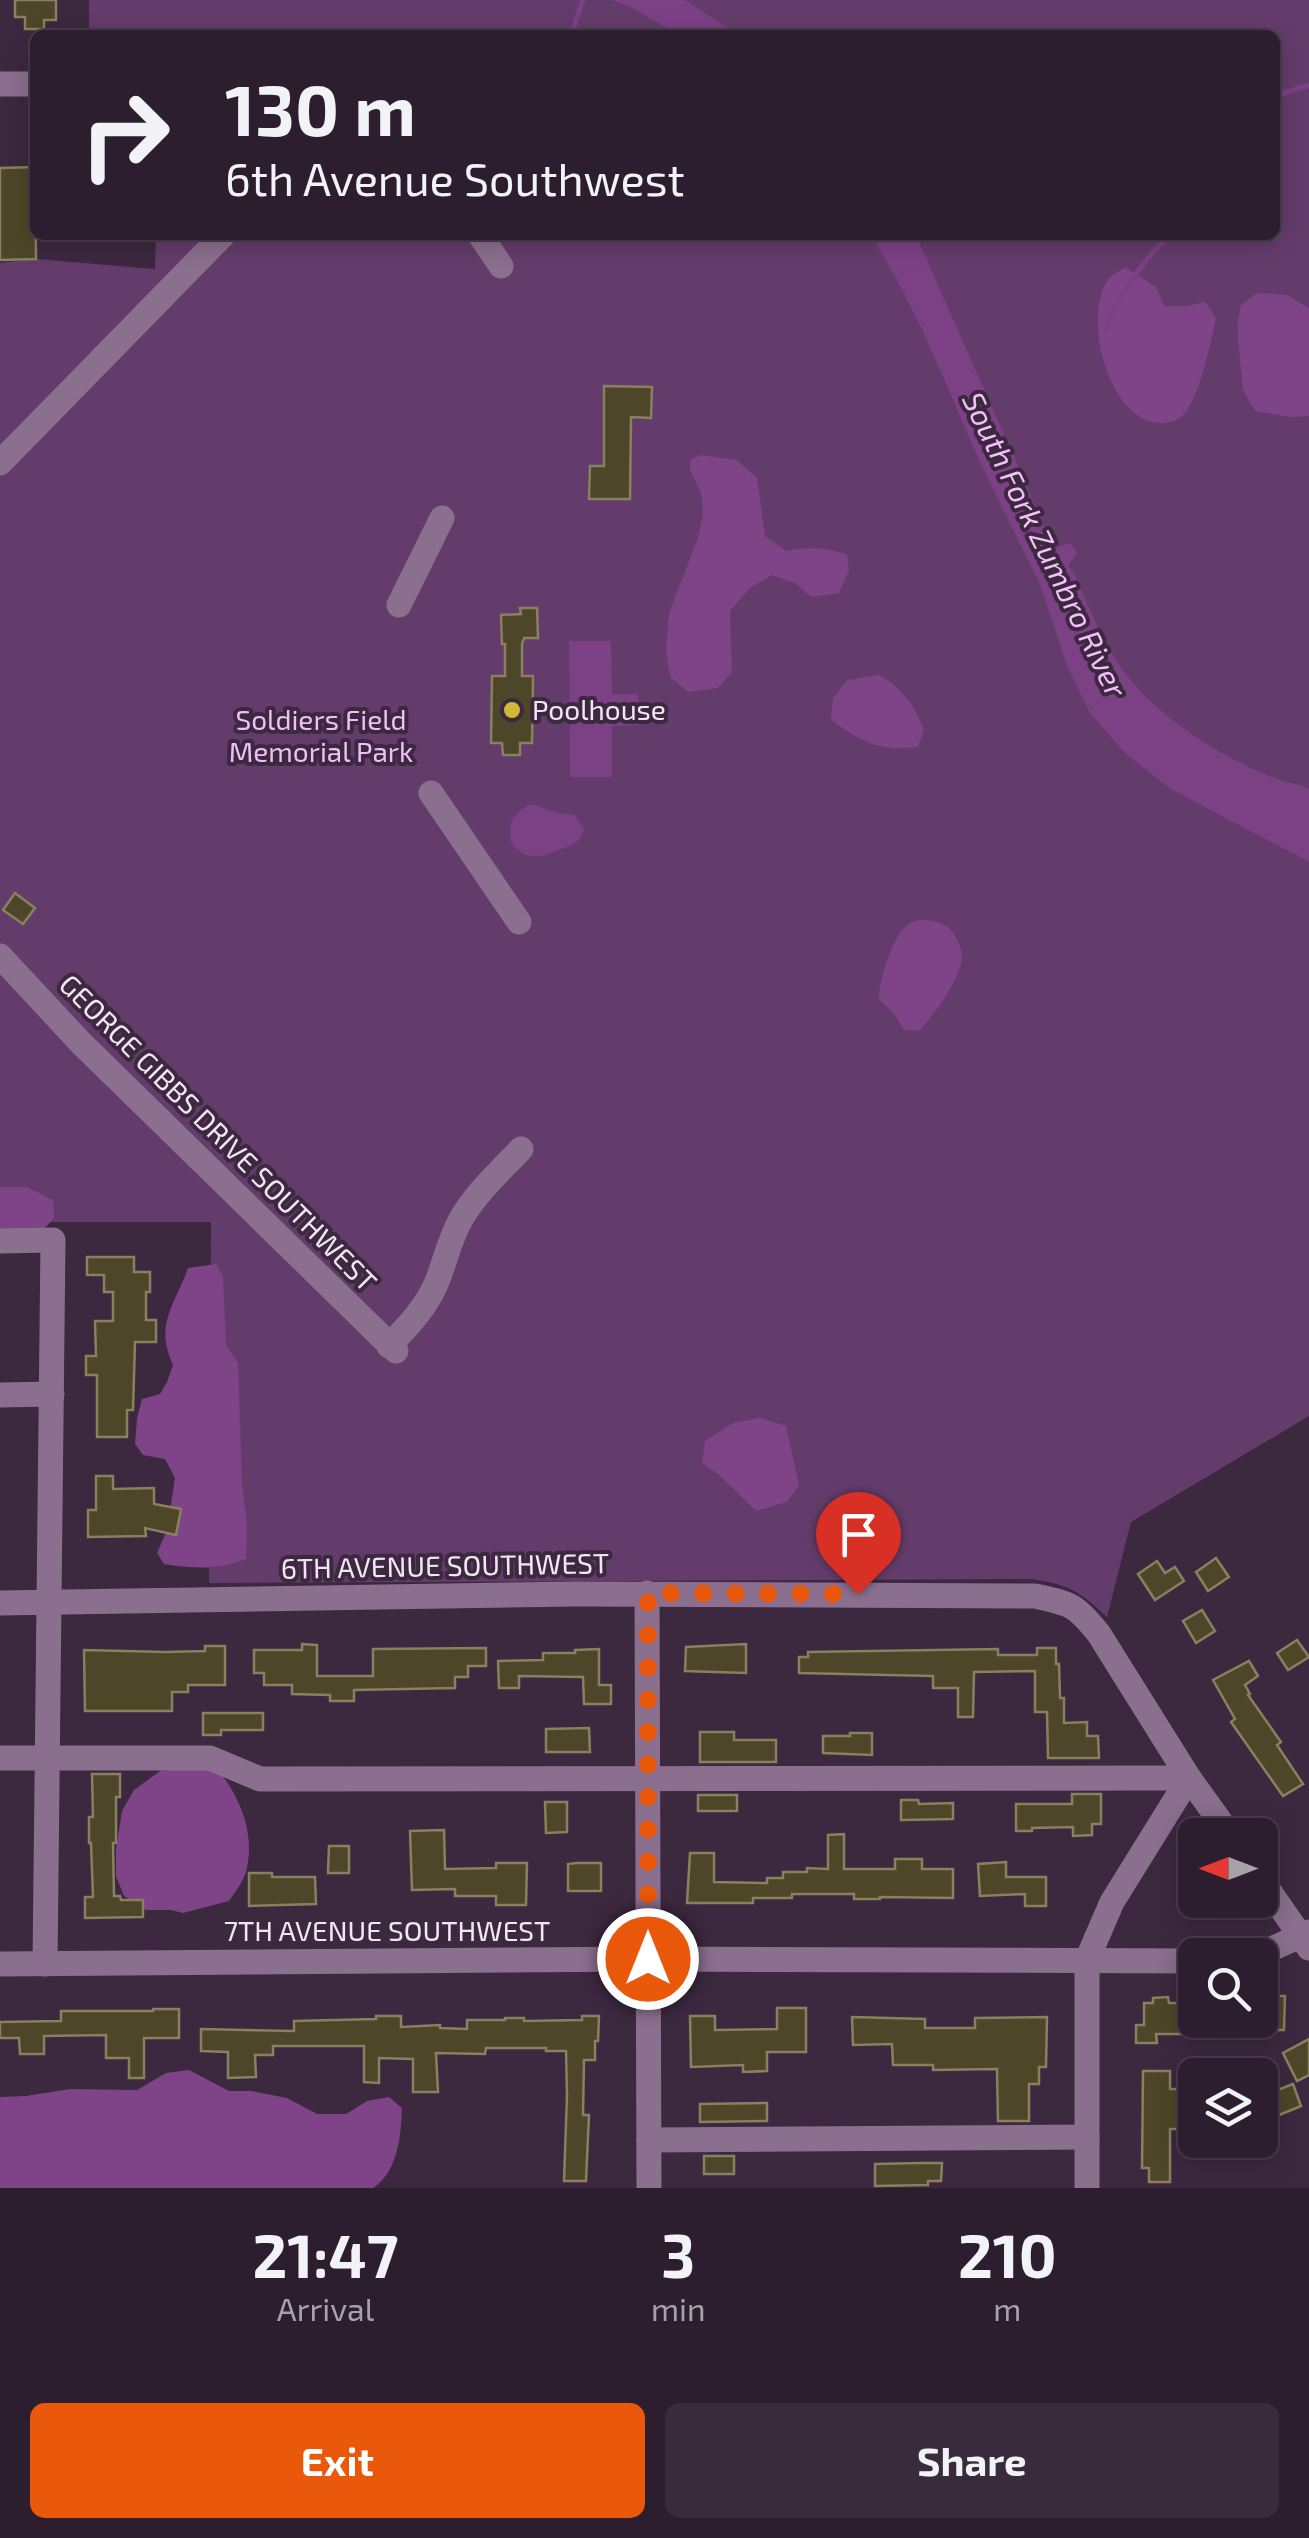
<!DOCTYPE html>
<style>
:root{--surface:#2d1e2f;--page:#392b3b;--text:#f1f3f6;--muted:#a7a2aa;--line:#483c4b;--accent:#ea580c}
body{margin:0;font-family:"Exo 2",sans-serif;background:var(--page);color:var(--text);height:100vh;display:flex;flex-direction:column;font-size:38px;white-space:nowrap}
*{box-sizing:border-box;margin:0}
p{font-size:32px;color:var(--muted)}
.icon{flex:none;width:55px;height:55px;fill:none;stroke:currentColor;stroke-width:2;stroke-linecap:round;stroke-linejoin:round}
.map{position:relative;height:2188px;overflow:hidden}
.panel{display:flex;flex-direction:column;background:var(--surface);flex:1}
.panel>*{flex:none}
.hud{position:absolute;left:30px;top:30px;width:1250px;height:210px;border-radius:15px;box-shadow:0 5px 25px #0003,0 0 0 2px var(--line);background:#2d1e2f;color:var(--text);overflow:hidden}
.needle{width:65px;rotate:270deg}
.tools{position:absolute;left:1178px;top:1818px;display:grid;gap:20px}
.tools a{display:grid;place-items:center;width:100px;height:100px;border-radius:15px;background:var(--surface);box-shadow:0 5px 25px #0003,0 0 0 2px var(--line);font-size:50px}
.pin{position:absolute;display:grid;place-items:center;width:85px;height:85px;color:#fff;margin:-102px -42px;border-radius:50% 50% 50% 0;rotate:-45deg;box-shadow:0 0 10px #0007}
.pin .icon{rotate:45deg}
.me{position:absolute;width:110px;margin:-55px;rotate:0deg;stroke-linejoin:round;filter:drop-shadow(0 0 8px #0008)}
.turn{display:flex;align-items:center;gap:35px;height:210px;padding:0 30px;font-size:45px}
.turn .icon{width:130px;height:130px;stroke-width:2.5}
.turn b{display:block;font-size:70px;line-height:85px}
.eta{display:flex;justify-content:space-evenly;align-items:center;height:170px;text-align:center}
.eta b{font-size:60px;font-weight:700;line-height:70px}
.primary-button{display:flex;gap:20px;margin-top:auto;padding:20px 30px}
.primary-button a{flex:1;height:115px;border-radius:15px;background:var(--accent);color:#fff;font-size:40px;font-weight:700;line-height:115px;text-align:center}
.primary-button a+a{background:var(--page);color:var(--text)}
.map>svg:first-child{display:block}
.green{fill:#643c6b}
.forest{fill:#7f4388}
.water{fill:#7c4085}
.lines{fill:none;stroke-linecap:round;stroke-linejoin:round}
.stream{stroke:#7c4085;stroke-width:5}
.building{fill:#4d4628;stroke:#888160;stroke-width:2.5}
.minor{stroke:#8a6f8e;stroke-width:25}
.route{stroke:#ea580c;stroke-width:18;stroke-dasharray:0 32.4}
.poi-dot{fill:#d1b736;stroke:#3c283f;stroke-width:4}
.labels{text-anchor:middle;stroke-width:8;stroke-linejoin:round;paint-order:stroke}
.poi-label{font-size:28px;fill:#f2e5f4;stroke:#3c283f;text-anchor:start}
.park-label{font-size:28px;fill:#f1bff8;stroke:#3c283f}
.street-label{font-size:28px;fill:#f2e5f4;stroke:#3c283f}
.water-label{font-size:30px;font-style:italic;fill:#f2c1fa;stroke:#3c283f}
</style>
<div class="map">
<svg width="1309" height="2188" viewBox="0 0 1309 2188">
<rect width="100%" height="100%" fill="#3c283f"/>
<path class="green" d="M89,0H1309V1416L1131,1522L1107,1617C1080,1591 1069,1585 1032,1579L209,1583L211,1222H0V263L36,259L155,269L156,235H1275V35H89Z"/>
<g class="forest">
<path d="M1125,267L1156,287L1164,306H1186L1205,302L1216,318C1211,341 1200,395 1185,413C1179,421 1167,424 1158,423C1108,418 1083,319 1107,281C1111,275 1120,271 1125,267Z"/>
<path d="M1257,293L1287,295L1309,308V416L1291,417L1255,411L1243,390L1237,327L1241,305Z"/>
<path d="M700,455L737,460L757,478L765,536L786,551C809,547 825,547 847,555L849,570L839,593L811,597L795,583L772,575L750,588L730,611L732,672L718,688L688,692L670,677L666,651L669,613L698,538L703,514L701,493L690,470L691,460Z"/>
<path d="M879,675C903,689 914,704 924,730L918,747C876,751 865,743 831,720L833,698L847,680Z"/>
<path d="M918,920C934,920 951,923 957,940C959,945 962,950 962,955C962,979 934,1014 919,1031L904,1030L893,1012L879,999C879,981 891,942 904,928C907,924 913,922 918,920Z"/>
<path d="M0,1187H27L53,1200L54,1218L41,1232L0,1231Z"/>
<path d="M216,1264L223,1276L226,1345L238,1363L242,1481L247,1525L246,1559C218,1570 193,1569 164,1564L157,1553L167,1530L175,1478L165,1459L143,1455L135,1444L137,1418L142,1399L160,1394L167,1382L173,1365C154,1324 175,1305 188,1268Z"/>
<path d="M760,1418L786,1426L799,1486L787,1502L756,1511L718,1474L702,1463L705,1441L733,1423Z"/>
<path d="M195,1766H215C240,1796 256,1833 246,1872C243,1882 235,1892 229,1901L183,1913L171,1910H146L124,1896L116,1876V1849L122,1811L134,1790L160,1771Z"/>
<path d="M189,2070L229,2091H251L287,2098L317,2114H346L367,2101L389,2097L402,2108C401,2136 398,2172 373,2188H0V2097L26,2096L70,2089L137,2090L166,2073Z"/>
</g>
<g class="water">
<path d="M612,0H685L738,35H678L631,7Z"/>
<path d="M871,235H916L1054,548L1070,543L1077,553L1068,566L1074,573C1087,602 1097,630 1114,657C1145,709 1216,755 1272,777C1284,782 1297,783 1309,789V862L1171,789L1126,754L1090,713L1067,666L1040,584L980,462L923,331L897,280Z"/>
<path d="M569,641H611L612,694H638V725L612,726V777H570Z"/>
<path d="M532,804L557,813L575,815L584,830C580,842 574,845 561,849C554,852 546,856 538,856C504,858 499,815 532,804Z"/>
</g>
<g class="lines">
<g class="stream">
<path d="M571,35L583,0"/>
<path d="M1275,96L1309,85"/>
<path d="M1106,328C1121,292 1141,263 1169,235"/>
</g>
</g>
<g class="building">
<path d="M15,0H56V20H44V29H25V17H15Z"/>
<path d="M35,167L36,259L0,260V168Z"/>
<path d="M604,386L652,387L651,418L631,417L630,499H589L590,466H604Z"/>
<path d="M520,608H537L538,638H524L522,644V676H533L532,743H520V755H503L502,743H491L492,676H505V644H502L501,615L521,614Z"/>
<path d="M15,893L35,908L23,924L3,910Z"/>
<path d="M87,1257H134V1272H150V1292H146V1320H156V1342H135L133,1410H127V1437H97V1375H86V1356H96L95,1321H113V1292H104V1275H87Z"/>
<path d="M96,1476H113V1489L154,1488V1504L181,1509L176,1535L145,1528L146,1536L88,1537V1510H96Z"/>
<path d="M1216,1558L1229,1577L1208,1591L1196,1572Z"/>
<path d="M1157,1561L1165,1573L1175,1567L1184,1581L1155,1600L1138,1574Z"/>
<path d="M1202,1610L1215,1631L1196,1643L1183,1621Z"/>
<path d="M1297,1640L1309,1657L1288,1670L1277,1653Z"/>
<path d="M302,1644L317,1645V1676H373V1649L486,1648V1666H468V1677H455V1688L354,1690V1701H330V1695L292,1694V1685H264V1673H254V1650H302Z"/>
<path d="M746,1644V1673L685,1671L686,1647Z"/>
<path d="M205,1646H225V1685H188V1692H172V1711H85L84,1650L165,1652L205,1651Z"/>
<path d="M1037,1648H1056V1664H1059L1060,1698H1064V1723L1087,1722V1736H1098L1099,1758H1048L1047,1712H1035V1671L974,1672L973,1717H958V1688H933V1676L799,1673V1657H808V1652L998,1649V1655H1037Z"/>
<path d="M599,1649V1685H611V1704H584L583,1677L519,1676V1688H499L498,1661L543,1660V1653H575V1650Z"/>
<path d="M1249,1661L1258,1676L1245,1685L1250,1694L1248,1695L1281,1742L1277,1745L1303,1784L1283,1796L1231,1722L1235,1719L1213,1680Z"/>
<path d="M203,1713H263V1730H221V1735H203Z"/>
<path d="M589,1728L590,1752H546V1729Z"/>
<path d="M700,1732H734V1740H776V1762H700Z"/>
<path d="M850,1733H872V1755L823,1753V1736H850Z"/>
<path d="M92,1774H120V1797H116V1843H113L114,1896H120L121,1900H143V1917L85,1918V1897H93L91,1843H89V1817H93Z"/>
<path d="M1072,1794H1101V1824H1092V1835L1073,1836V1827L1032,1828V1831H1016V1804H1072Z"/>
<rect x="698" y="1795" width="39" height="16"/>
<path d="M901,1800H918L919,1804L953,1803V1819L901,1820Z"/>
<path d="M545,1802H567V1832L546,1833Z"/>
<path d="M444,1830L445,1869L496,1868V1863H527L526,1905H496V1896H455V1889L412,1890L410,1831Z"/>
<path d="M844,1834V1869H895V1859H922V1869H953V1898L880,1897V1899H854V1894H792V1898H753V1903H687L690,1853H714V1882L767,1883V1878H783V1872H807V1868L828,1869V1835Z"/>
<path d="M329,1846H349V1873H328Z"/>
<path d="M1006,1862V1877H1046V1906H1025V1894L980,1896L978,1864Z"/>
<path d="M576,1863H601V1891H568V1864Z"/>
<path d="M249,1873H272V1877H315L316,1904L249,1906Z"/>
<path d="M1266,1996H1285L1284,2030H1271L1265,2019Z"/>
<path d="M1168,1997L1169,2003H1188V2034H1156L1157,2043H1136V2025H1144V2003H1153V1998Z"/>
<path d="M777,2008H806V2052H767V2071L743,2072V2065L691,2067L690,2016H715V2030L777,2029Z"/>
<path d="M153,2009H179V2038H144V2078H129V2058H106V2035L44,2036V2054H20L19,2038H0V2022L61,2021V2011H153Z"/>
<path d="M376,2016H401V2027L440,2025V2028L467,2029V2020H505V2018H524V2021L582,2020V2016H599L598,2041H595V2060H584L583,2115H589L586,2181H564L567,2095L566,2051H546V2048H486L485,2054L436,2053L438,2092H413V2059L379,2058V2083L364,2082V2046H273V2055H255L256,2077L228,2078V2052L201,2051V2029L294,2031V2021L376,2019Z"/>
<path d="M852,2017L925,2019V2028H975V2018L1047,2017L1046,2067H1039V2084H1029V2121H998L997,2069L933,2070V2065H893L892,2044L853,2045Z"/>
<path d="M1309,2039V2075L1297,2081L1283,2053Z"/>
<path d="M1143,2071H1170V2089H1181V2129H1170V2182H1149V2168H1142Z"/>
<path d="M1293,2084L1301,2106L1272,2118L1263,2096Z"/>
<path d="M767,2103V2121L700,2122V2104Z"/>
<rect x="704" y="2156" width="30" height="18"/>
<path d="M921,2163H942L941,2181H928V2185L875,2186V2164Z"/>
</g>
<g class="lines">
<g class="minor">
<path d="M0,84H35"/>
<path d="M480,235L501,266"/>
<path d="M0,463L223,235"/>
<path d="M399,605L442,518"/>
<path d="M431,793L519,922"/>
<path d="M0,956L81,1043L396,1351"/>
<path d="M0,1241L53,1240L45,1964"/>
<path d="M389,1346C407,1327 425,1309 436,1284C445,1263 449,1240 461,1219C476,1193 500,1171 521,1149"/>
<path d="M0,1395L52,1394"/>
<path d="M647,1593L649,2188"/>
<path d="M0,1603L576,1594L1035,1596C1071,1604 1075,1604 1099,1634L1189,1778L1230,1835"/>
<path d="M0,1758H210L260,1779L1189,1778"/>
<path d="M1260,1878L1309,1948"/>
<path d="M1258,1955L1309,1932"/>
<path d="M0,1964L648,1959L1195,1961"/>
<path d="M649,2140L1087,2137"/>
<path d="M1087,2188V1960L1112,1902L1189,1778"/>
</g>
</g>
<g class="lines">
<path class="route" d="M648,1959V1593L858,1594"/>
</g>
<circle class="poi-dot" cx="512" cy="710" r="10"/>
<g class="labels">
<g class="poi-label">
<text x="532" y="720">Poolhouse</text>
</g>
<g class="park-label">
<text x="321" y="730">Soldiers Field<tspan x="321" dy="32">Memorial Park</tspan></text>
</g>
<g class="street-label">
<text transform="translate(218 1133) rotate(45)" y="10">GEORGE GIBBS DRIVE SOUTHWEST</text>
<text transform="translate(445 1566) rotate(-1)" y="10">6TH AVENUE SOUTHWEST</text>
<text x="387" y="1941">7TH AVENUE SOUTHWEST</text>
</g>
<g class="water-label">
<text transform="translate(1044 545) rotate(64)" y="10">South Fork Zumbro River</text>
</g>
</g>
</svg>
<div class="tools">
<a><svg class="needle" viewBox="-14 -14 28 28"><path d="M0-13l5 13h-10z" fill="#e53935"/><path d="M0 13l5-13h-10z" fill="#a7a2aa"/></svg></a>
<a><svg class="icon" aria-label="search" viewBox="0 0 24 24"><circle cx="10" cy="10" r="6"/><path d="M15 15l6 6"/></svg></a>
<a><svg class="icon" aria-label="layers" viewBox="0 0 24 24"><path d="M12 4l9 5-9 5-9-5zM3 14l9 5 9-5"/></svg></a>
</div>
<div class="pin" style="left:858px;top:1594px;background:#d93025"><svg class="icon" aria-label="arrive" viewBox="0 0 24 24"><path d="M6 21V4h12l-3 4 3 4H6"/></svg></div>
<svg class="me" style="left:648px;top:1959px" viewBox="-20 -20 40 40"><circle r="17" fill="#ea580c" stroke="#fff" stroke-width="3"/><path d="M0-11L8 9 0 5-8 9z" fill="#fff"/></svg>
<div class="hud">
<div class="turn"><svg class="icon" aria-label="right" viewBox="0 0 24 24"><path d="M7 20v-9h11M14 6l5 5-5 5"/></svg><div><b>130 m</b>6th Avenue Southwest</div></div>
</div>
</div>
<section class="panel">
<div class="eta">
<div><b>21:47</b><p>Arrival</p></div>
<div><b>3</b><p>min</p></div>
<div><b>210</b><p>m</p></div>
</div>
<div class="primary-button"><a>Exit</a><a>Share</a></div>
</section>
